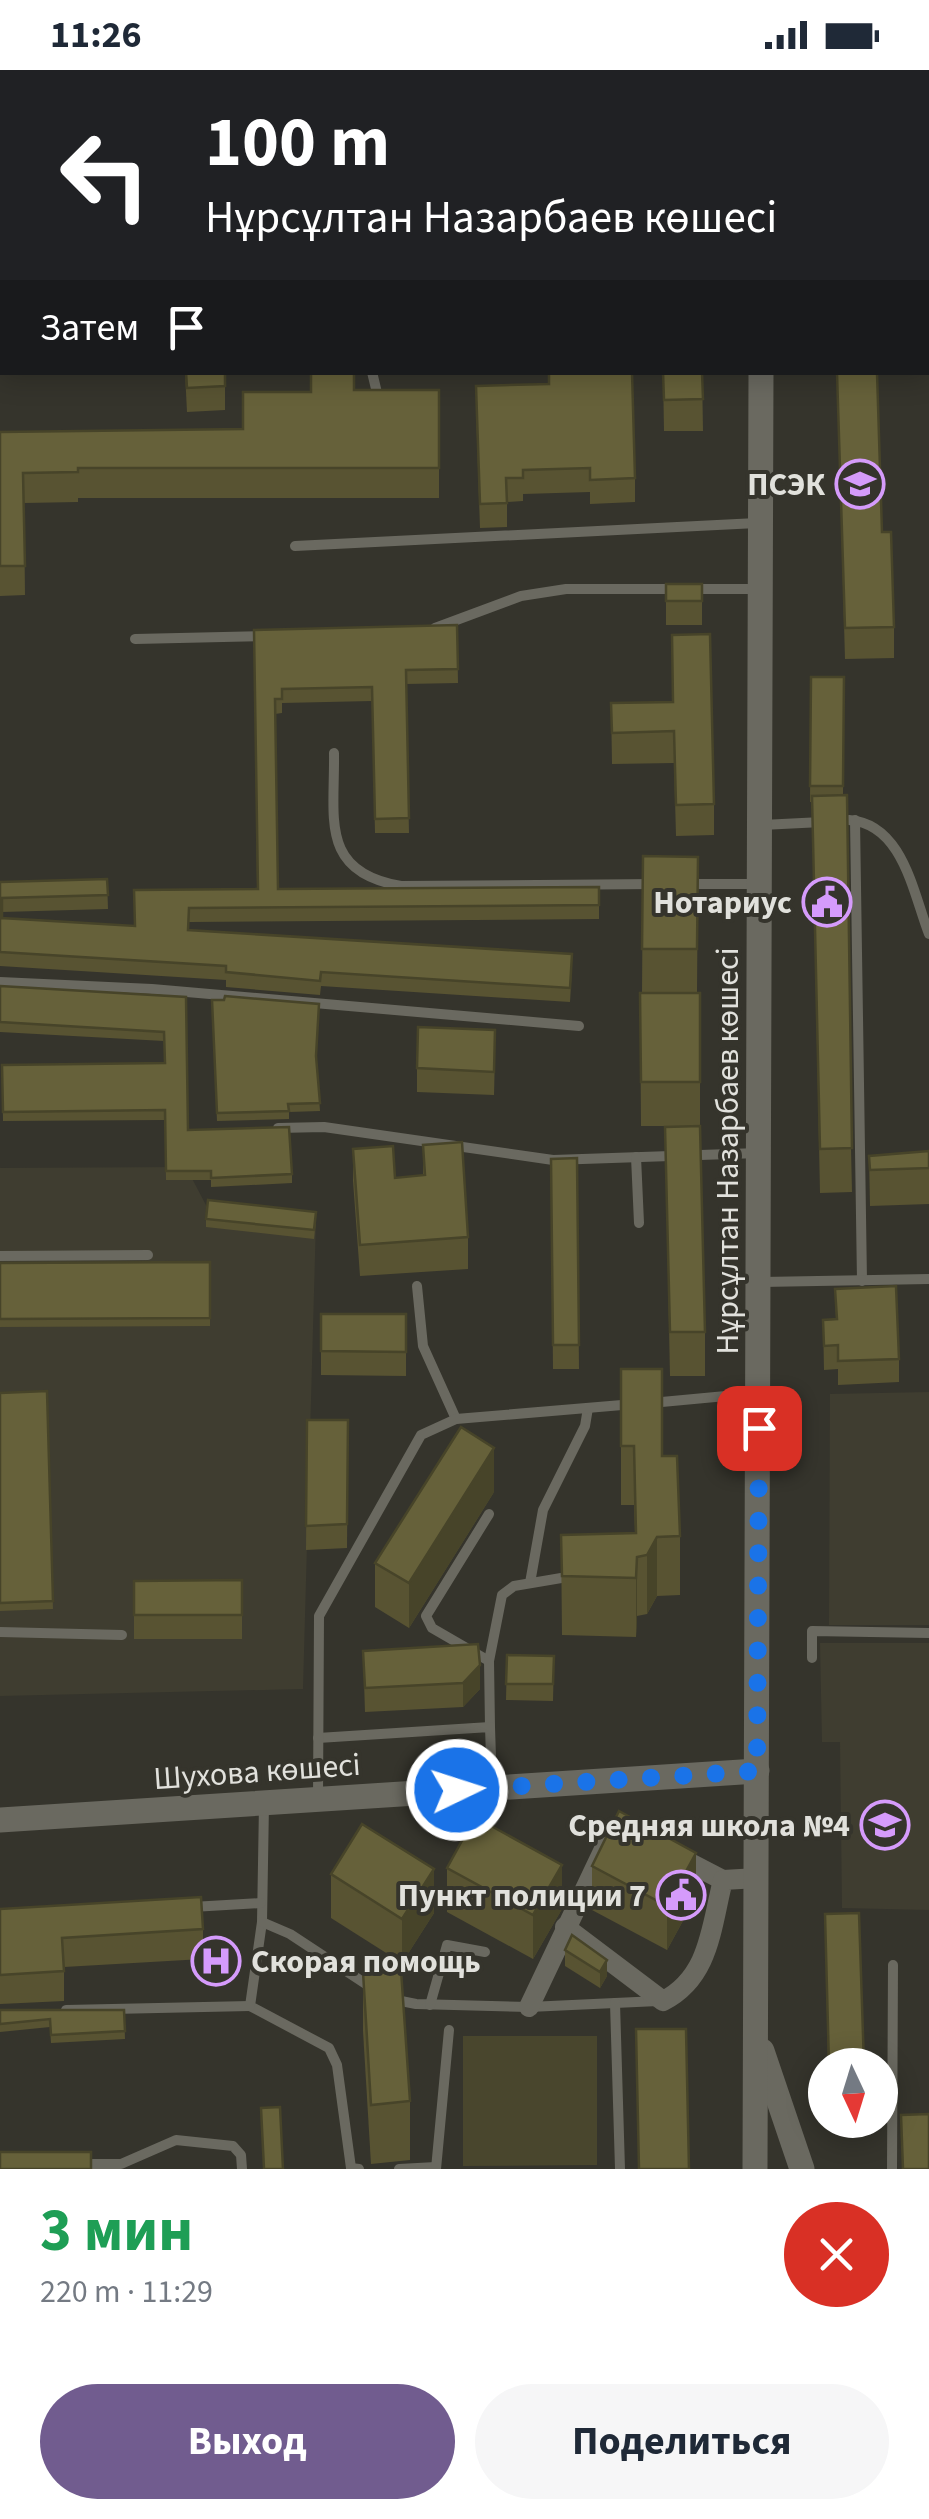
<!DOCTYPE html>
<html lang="ru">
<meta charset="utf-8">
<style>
:root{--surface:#fff;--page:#f6f6f7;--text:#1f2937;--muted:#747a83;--accent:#715c8f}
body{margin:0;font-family:"Source Sans 3",sans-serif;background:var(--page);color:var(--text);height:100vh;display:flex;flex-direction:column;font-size:38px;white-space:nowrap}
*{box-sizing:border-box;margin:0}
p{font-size:32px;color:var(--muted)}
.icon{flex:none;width:55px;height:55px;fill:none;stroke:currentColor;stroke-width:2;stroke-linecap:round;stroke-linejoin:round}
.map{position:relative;height:2099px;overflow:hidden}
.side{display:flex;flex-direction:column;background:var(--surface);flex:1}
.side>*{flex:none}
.top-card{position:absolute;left:0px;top:0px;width:930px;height:305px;box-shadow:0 5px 25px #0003;background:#202124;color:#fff;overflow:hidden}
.needle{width:65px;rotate:176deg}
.buttons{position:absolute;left:808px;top:1978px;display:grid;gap:20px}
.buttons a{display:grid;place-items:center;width:90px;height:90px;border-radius:50%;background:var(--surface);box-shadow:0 5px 25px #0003;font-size:50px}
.pin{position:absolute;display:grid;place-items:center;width:85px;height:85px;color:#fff;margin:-42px;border-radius:20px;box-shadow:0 5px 15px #0006}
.me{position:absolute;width:110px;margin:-55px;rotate:86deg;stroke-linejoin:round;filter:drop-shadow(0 0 8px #0008)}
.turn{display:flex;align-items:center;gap:35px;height:210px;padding:0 40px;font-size:45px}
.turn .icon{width:130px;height:130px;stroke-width:2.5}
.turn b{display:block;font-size:70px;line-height:85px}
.then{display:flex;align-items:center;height:95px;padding:0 40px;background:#0003;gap:20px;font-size:38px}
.round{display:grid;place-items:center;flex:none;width:105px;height:105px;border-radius:52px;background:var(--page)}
.overview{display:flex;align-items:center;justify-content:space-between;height:170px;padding:0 40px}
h1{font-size:60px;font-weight:700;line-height:75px;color:#1e9e55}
.cta{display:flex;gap:20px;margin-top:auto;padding:20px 40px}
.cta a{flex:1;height:115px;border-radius:60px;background:var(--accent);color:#fff;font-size:40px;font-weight:700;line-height:115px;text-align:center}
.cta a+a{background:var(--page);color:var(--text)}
.status{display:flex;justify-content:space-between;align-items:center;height:70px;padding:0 50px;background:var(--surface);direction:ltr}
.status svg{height:28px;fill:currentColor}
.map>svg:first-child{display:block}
.built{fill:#3f3d30}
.green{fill:#49462d}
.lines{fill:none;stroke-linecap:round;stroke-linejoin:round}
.lane{stroke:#6a6960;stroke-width:10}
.street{stroke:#6a6960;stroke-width:20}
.secondary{stroke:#6a6960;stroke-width:25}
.primary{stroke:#9b9256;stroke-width:25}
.wall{fill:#585332}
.shaded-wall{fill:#474429}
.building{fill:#66613a;stroke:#474429;stroke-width:2.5}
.route{stroke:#1a73e8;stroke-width:18;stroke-dasharray:0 32.4}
.labels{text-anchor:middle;stroke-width:8;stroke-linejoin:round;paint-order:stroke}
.poi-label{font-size:32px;font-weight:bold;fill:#e1e1dc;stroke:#35342c;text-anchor:end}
.street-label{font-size:32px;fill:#e1e1dc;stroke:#35342c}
</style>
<div class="status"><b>11:26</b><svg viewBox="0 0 49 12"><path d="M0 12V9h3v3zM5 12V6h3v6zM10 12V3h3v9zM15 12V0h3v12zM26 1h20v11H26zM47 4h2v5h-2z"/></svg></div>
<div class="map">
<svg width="929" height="2099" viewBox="0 0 929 2099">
<rect width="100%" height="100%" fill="#35342c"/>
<g class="built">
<path d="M186,1097L208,1139L316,1150L303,1619L0,1626V1098Z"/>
<path d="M929,1322V1555H829L830,1324Z"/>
<path d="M820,1573H929V1840L842,1838L840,1672H822Z"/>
</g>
<path class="green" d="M463,1966H597V2095L463,2096Z"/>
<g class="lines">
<g class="lane">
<path d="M40,0V2"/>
<path d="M435,0V2"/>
<path d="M528,2V0"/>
<path d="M650,2V0"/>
<path d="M928,214L929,218"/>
<path d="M372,302L378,327"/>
<path d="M295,476L757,453"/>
<path d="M435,558L521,526L566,519H762"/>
<path d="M135,569L263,566"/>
<path d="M334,683C335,748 319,802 401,816L655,814"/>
<path d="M849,750C903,754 913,823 929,864"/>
<path d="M855,750L862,1211"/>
<path d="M761,755L822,752"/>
<path d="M687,814H760"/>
<path d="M0,912L152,919L579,956"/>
<path d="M278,1058L324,1057L553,1090L759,1083"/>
<path d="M636,1087L639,1153"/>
<path d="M0,1186L148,1185"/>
<path d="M760,1212L929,1209"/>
<path d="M417,1216L423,1276L456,1349"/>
<path d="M651,1333L758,1323"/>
<path d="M530,1513L543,1440L585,1356L588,1338"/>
<path d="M0,1562L122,1565"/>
<path d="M812,1588V1561L929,1563"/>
<path d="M489,1591L432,1558L426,1546L489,1444"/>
<path d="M490,1657L489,1591L502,1525L514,1516L573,1506"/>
<path d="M318,1668L490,1657L492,1718"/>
<path d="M318,1728L319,1546L421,1365L456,1349L634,1334"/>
<path d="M264,1734L262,1852L250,1936L329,1978L337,1995L351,2098L359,2099"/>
<path d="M192,1837L261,1833"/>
<path d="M262,1852L290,1864L372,1918"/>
<path d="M391,1929L416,1934L529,1937L658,1931"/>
<path d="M615,1933L620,2099"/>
<path d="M430,1935L447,1875L485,1882"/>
<path d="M66,1940L250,1936"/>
<path d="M81,2094H121L176,2070L233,2076L241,2085L242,2099"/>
<path d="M399,2099L436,2097"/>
<path d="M436,2099L449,1960"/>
<path d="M892,2099L893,1895"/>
</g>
<g class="street">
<path d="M671,1783L723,1810"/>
<path d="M565,1857L663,1931C710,1907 711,1857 723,1810L758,1808"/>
<path d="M529,1937L605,1777"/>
</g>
<g class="secondary">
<path d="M756,2V0"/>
<path d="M0,1750L757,1701"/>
<path d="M762,1981L802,2099"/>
<path d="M755,2099L761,302"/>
</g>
<g class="primary">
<path d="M0,24H2"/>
<path d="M928,29H929"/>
</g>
</g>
<g class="wall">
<rect x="0" y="78" width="2" height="151"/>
<path d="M185,302H225V340L187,342Z"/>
<path d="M663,302H702L703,361H664Z"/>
<path d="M837,303L894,557V588L845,589Z"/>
<path d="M354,320H439V428H78V432L24,433L25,525L0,526V362L243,359L311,322Z"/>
<path d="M476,340L635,408V432L590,434V422L523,424V431L507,432V457L480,458Z"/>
<rect x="666" y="514" width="36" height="41"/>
<path d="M457,555L458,613L406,614L409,763H375L372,631L282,633V643L275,644L278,819L599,817V849L189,852V860L572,898L570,932L321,916L320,925L226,917V910L0,896V812L107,809L108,839L2,842V848L135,856L134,820L257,819L254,560Z"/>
<path d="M811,607H844L843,725L852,1122L820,1123L812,732H810Z"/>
<path d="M672,632L714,734V765L676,766L674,693L612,694L611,633Z"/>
<path d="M643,786L698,787L697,923H700V1056H641L640,923H642Z"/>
<path d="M0,916L186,927L188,1060L292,1104V1113L211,1117V1110H166L165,1050L3,1051L2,995L165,993L164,971L0,962Z"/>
<path d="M212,930L316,989L320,1041L289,1042V1049L217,1051Z"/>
<path d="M495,984L494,1025L417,1022V998Z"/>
<path d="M665,1057L705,1262V1306H670Z"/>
<path d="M423,1075L468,1167V1199L360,1206L353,1111V1079L395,1108L423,1105Z"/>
<path d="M929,1081V1134L870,1136L869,1086Z"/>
<path d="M577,1088L579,1299H553L551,1089Z"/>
<path d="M206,1149L316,1150L314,1169L206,1157Z"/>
<path d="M210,1192V1256L0,1257V1193Z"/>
<path d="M835,1219L899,1289V1312L838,1315V1299L824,1300L823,1250L836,1249Z"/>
<path d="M321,1244H406V1306L321,1305Z"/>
<path d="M621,1299L662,1386L680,1466V1525L657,1526L647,1544L637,1546L636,1567L562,1565L561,1465L635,1463L634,1435H621Z"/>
<path d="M47,1321L53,1539L0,1541V1323Z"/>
<path d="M307,1350H348L347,1478L306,1480Z"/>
<path d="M494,1422L409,1558L375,1537V1493Z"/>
<path d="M242,1510V1569H134V1511Z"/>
<path d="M363,1581L480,1619L463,1637L365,1642Z"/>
<path d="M507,1585L554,1586L553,1631L506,1630Z"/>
<path d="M592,1796L696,1827L667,1880L592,1840Z"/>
<path d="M447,1798L562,1839L533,1889L447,1842Z"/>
<path d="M331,1804L434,1843L402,1893L331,1848Z"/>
<path d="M0,1839L203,1859V1889L64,1897V1931L0,1934Z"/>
<path d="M825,1844L864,1995H828Z"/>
<path d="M565,1880L607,1906L600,1918L565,1896Z"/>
<path d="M363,1902L410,2031V2090L371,2094L363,1961Z"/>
<path d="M0,1940H124L125,1969L51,1973L50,1957L0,1962Z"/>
<path d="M829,2050H864V2052L830,2053Z"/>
</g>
<g class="shaded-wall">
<path d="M494,1378V1422L409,1558V1513Z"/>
<path d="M657,1467V1526L647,1544V1485Z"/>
<path d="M637,1487V1546L636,1567V1508Z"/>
<path d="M480,1595V1619L463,1637V1613Z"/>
<path d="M696,1783V1827L667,1880V1836Z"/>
<path d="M562,1795V1839L533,1889V1845Z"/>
<path d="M434,1799V1843L402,1893V1849Z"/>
<path d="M607,1890V1906L600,1918V1902Z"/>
</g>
<g class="building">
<path d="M0,78H2V97L0,98Z"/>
<rect x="0" y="109" width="2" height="89"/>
<path d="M186,302H225V316L187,318Z"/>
<path d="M311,302H354V320H439V398H78V402L23,403L25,496H0V362L243,359V322H311Z"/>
<path d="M549,302H632L635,408L590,410V398L523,400V408H506L507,433L480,434L476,316L549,314Z"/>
<path d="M663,302H702L703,329L664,330Z"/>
<path d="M877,302L882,462H891L894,557L845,558L837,303Z"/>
<rect x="666" y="514" width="36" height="17"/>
<path d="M457,555L458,599L406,600L409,748L375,749L372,617L282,619V629H275L278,819L599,817V835L189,838L188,860L572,884L570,918L321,902L320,911L226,902V896L0,882V812L107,809L108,825L2,828V848L135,856L134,820L258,819L254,560Z"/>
<path d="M710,564L714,734L676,735L674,661L612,663L611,633L673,632L672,565Z"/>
<path d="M811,607H844L843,716H810Z"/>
<path d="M847,725L852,1078L820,1079L812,726Z"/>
<path d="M643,786L698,787L697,879H642Z"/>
<path d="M0,916L186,927L188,1060L289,1057L292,1104L211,1108V1101H166L165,1040L3,1042L2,995L165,993L164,962L0,952Z"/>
<path d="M640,923H700V1012H641Z"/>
<path d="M225,926L319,934L316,986L320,1033L288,1034L289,1041L217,1043L212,930H224Z"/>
<path d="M418,957L495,960L494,1002L417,998Z"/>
<path d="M700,1056L705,1262H670L665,1057Z"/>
<path d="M462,1072L468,1167L360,1175L353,1079L393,1076L395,1108L425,1105L423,1075Z"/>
<path d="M929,1081V1098L870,1100L869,1086Z"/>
<path d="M577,1088L579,1275H553L551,1089Z"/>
<path d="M208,1130L316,1142L314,1160L206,1149Z"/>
<path d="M210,1192V1248L0,1249V1193Z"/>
<path d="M896,1216L899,1289L838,1291V1275L824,1276L823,1250L837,1249L835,1219Z"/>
<path d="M321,1244H406V1282L321,1281Z"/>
<path d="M621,1299H662V1386H677L680,1466L657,1467L647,1485L637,1487L636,1508L562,1506L561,1465L636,1463L634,1376H621Z"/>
<path d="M47,1321L53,1531L0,1533V1323Z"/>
<path d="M307,1350H348L347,1454L306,1456Z"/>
<path d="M461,1357L494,1378L409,1513L375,1493Z"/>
<path d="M242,1510V1545H134V1511Z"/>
<path d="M478,1574L480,1595L463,1613L365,1618L363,1581Z"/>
<path d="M507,1585L554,1586L553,1614H506Z"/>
<path d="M619,1741L696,1783L667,1836L592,1796Z"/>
<path d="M475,1747L562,1795L533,1845L447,1798Z"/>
<path d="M362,1754L434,1799L402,1849L331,1804Z"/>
<path d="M201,1827L203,1859L62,1868L64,1901L0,1905V1839Z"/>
<path d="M859,1843L864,1995H829L825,1844Z"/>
<path d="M572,1865L607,1890L600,1902L565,1880Z"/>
<path d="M401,1900L410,2031L371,2035L363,1902Z"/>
<path d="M0,1940H124L125,1961L51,1965L50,1949L0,1954Z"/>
<path d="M636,1959H686L689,2099H639Z"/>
<path d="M280,2037L283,2099H264L261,2038Z"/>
<path d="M929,2044V2099H903L901,2045Z"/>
<rect x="0" y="2082" width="91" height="17"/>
</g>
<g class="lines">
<path class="route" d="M457,1720L757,1701L759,1358"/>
</g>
<defs>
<g id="university-ring" transform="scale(2.5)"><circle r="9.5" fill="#35342c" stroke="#d59bfb" stroke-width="1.5"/><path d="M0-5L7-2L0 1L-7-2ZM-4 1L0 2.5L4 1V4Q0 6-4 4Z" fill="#d59bfb"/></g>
<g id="civic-ring" transform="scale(2.5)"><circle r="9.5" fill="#35342c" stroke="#d59bfb" stroke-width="1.5"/><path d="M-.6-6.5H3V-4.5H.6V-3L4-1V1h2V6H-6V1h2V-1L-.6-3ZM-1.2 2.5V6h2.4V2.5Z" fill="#d59bfb"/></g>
<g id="school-ring" transform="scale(2.5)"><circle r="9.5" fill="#35342c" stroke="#d59bfb" stroke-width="1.5"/><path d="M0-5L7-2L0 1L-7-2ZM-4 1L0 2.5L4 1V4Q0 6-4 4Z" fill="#d59bfb"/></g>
<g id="hospital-ring" transform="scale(2.5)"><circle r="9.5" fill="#35342c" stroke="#d59bfb" stroke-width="1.5"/><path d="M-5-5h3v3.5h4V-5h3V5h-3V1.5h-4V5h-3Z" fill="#d59bfb"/></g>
</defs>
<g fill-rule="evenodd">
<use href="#university-ring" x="860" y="414"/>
<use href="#civic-ring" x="827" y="832"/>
<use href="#school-ring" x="885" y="1755"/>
<use href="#civic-ring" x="681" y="1825"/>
<use href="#hospital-ring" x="216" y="1891"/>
</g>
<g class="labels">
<g class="poi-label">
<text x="825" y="425">ПСЭК</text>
<text x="792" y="843">Нотариус</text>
<text x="850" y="1766">Средняя школа №4</text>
<text x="646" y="1836">Пункт полиции 7</text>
<text x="251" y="1902" text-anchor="start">Скорая помощь</text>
</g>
<g class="street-label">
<text transform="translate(727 1081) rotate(-90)" y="11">Нұрсұлтан Назарбаев көшесі</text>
<text transform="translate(257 1701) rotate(-4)" y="11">Шухова көшесі</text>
</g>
</g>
</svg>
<div class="buttons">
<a><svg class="needle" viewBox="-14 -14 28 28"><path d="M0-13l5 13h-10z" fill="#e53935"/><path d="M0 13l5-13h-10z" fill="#747a83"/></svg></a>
</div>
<div class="pin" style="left:759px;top:1358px;background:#d93025"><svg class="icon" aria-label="arrive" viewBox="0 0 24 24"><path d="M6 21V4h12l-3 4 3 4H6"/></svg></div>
<svg class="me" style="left:457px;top:1720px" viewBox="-20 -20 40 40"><circle r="17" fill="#1a73e8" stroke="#fff" stroke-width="3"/><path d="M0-11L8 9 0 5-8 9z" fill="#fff"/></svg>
<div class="top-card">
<div class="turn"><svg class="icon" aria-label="left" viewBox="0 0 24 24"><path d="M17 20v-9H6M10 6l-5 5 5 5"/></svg><div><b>100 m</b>Нұрсұлтан Назарбаев көшесі</div></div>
<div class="then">Затем<svg class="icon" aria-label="arrive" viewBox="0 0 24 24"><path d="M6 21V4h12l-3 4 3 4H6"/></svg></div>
</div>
</div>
<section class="side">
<div class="overview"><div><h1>3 мин</h1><p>220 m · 11:29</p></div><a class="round" style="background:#d93025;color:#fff"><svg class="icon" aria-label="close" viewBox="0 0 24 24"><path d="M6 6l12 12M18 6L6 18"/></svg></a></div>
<div class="cta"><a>Выход</a><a>Поделиться</a></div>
</section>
